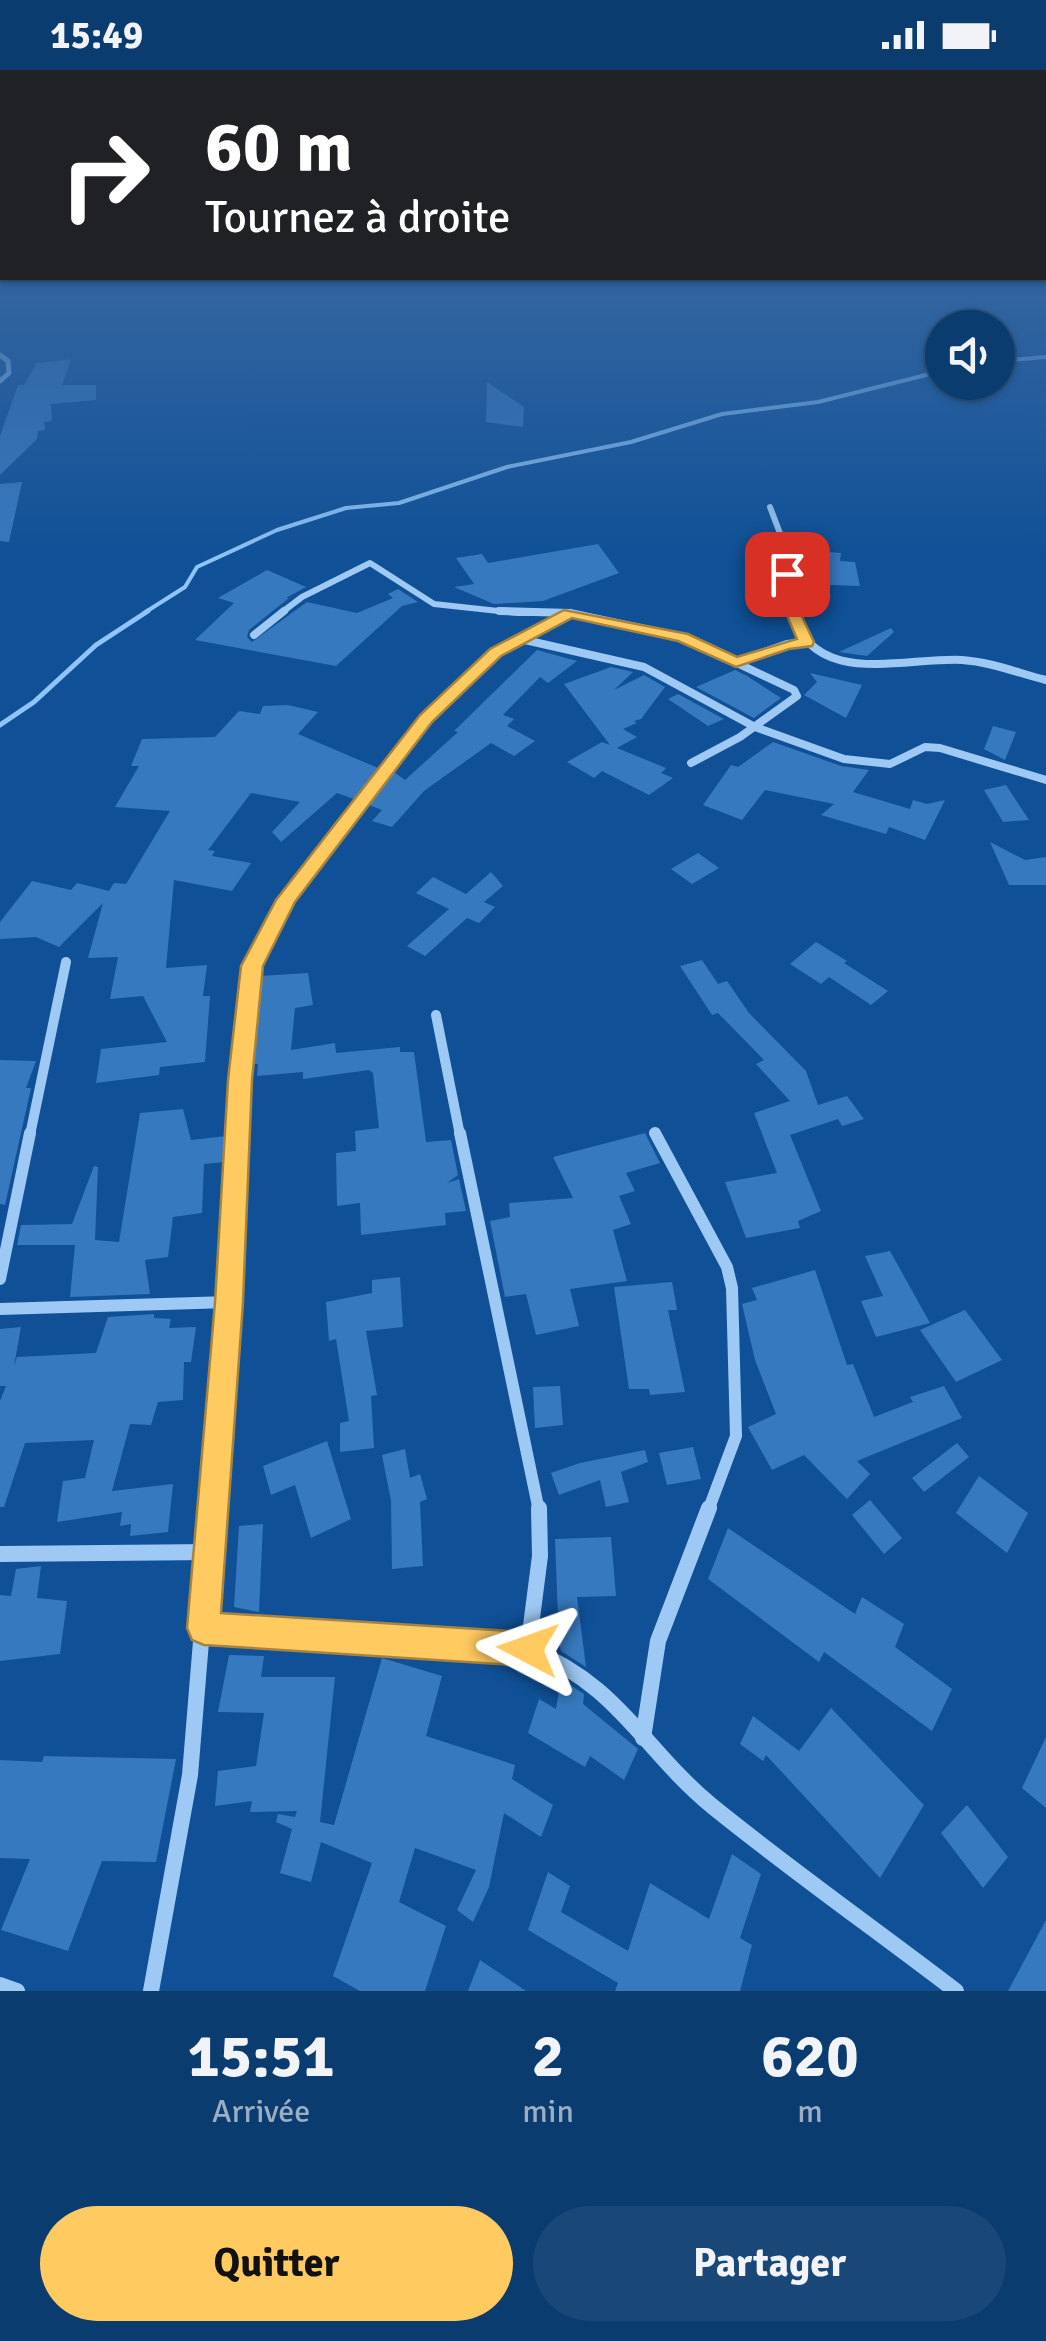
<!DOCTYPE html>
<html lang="fr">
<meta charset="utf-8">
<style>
:root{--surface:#0b3c70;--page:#194778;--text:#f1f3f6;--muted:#9aadc3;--line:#2b5683;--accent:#ffcb61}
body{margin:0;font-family:Signika,sans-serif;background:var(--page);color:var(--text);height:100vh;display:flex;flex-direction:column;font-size:38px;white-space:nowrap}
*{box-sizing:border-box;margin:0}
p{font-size:32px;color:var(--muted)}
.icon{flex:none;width:55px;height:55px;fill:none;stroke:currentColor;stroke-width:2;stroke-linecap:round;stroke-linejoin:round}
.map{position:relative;height:1921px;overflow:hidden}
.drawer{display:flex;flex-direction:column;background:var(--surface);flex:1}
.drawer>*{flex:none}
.banner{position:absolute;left:0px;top:0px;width:1048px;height:210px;box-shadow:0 2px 8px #0004,0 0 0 2px var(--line);background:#202124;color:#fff;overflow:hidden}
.buttons{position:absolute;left:925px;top:240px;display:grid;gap:20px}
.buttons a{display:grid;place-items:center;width:90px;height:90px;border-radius:50%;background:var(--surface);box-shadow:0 2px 8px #0004,0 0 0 2px var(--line);font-size:50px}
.pin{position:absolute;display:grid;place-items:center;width:85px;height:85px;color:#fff;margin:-42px;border-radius:20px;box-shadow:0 5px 15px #0006}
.me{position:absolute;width:110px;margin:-55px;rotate:274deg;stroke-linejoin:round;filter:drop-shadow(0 0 8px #0008)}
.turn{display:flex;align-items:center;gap:35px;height:210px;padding:0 40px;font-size:45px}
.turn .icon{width:130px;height:130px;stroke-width:2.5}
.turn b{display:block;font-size:70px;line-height:85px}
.eta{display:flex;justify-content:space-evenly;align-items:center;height:170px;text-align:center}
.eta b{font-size:60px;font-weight:800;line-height:70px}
.action{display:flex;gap:20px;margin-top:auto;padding:20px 40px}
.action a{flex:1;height:115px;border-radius:60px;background:var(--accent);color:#111;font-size:40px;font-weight:800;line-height:115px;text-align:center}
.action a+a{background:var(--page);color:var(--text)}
.status{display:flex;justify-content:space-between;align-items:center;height:70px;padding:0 50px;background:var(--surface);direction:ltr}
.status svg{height:28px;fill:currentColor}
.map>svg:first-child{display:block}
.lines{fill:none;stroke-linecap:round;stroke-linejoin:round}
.stream-far1{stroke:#8fc4f8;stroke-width:4}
.stream{stroke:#8fc4f8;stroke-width:5}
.building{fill:#3779bf}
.street-far5{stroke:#9ec9f4;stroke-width:5}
.street-far4{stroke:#9ec9f4;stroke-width:6}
.street-far3{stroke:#9ec9f4;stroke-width:8}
.street-far2{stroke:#9ec9f4;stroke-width:10}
.street-far1{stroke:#9ec9f4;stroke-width:12}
.street{stroke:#9ec9f4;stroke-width:16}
.route{fill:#ffcb61;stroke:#a6843f;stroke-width:2.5}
</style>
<div class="status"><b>15:49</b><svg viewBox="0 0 49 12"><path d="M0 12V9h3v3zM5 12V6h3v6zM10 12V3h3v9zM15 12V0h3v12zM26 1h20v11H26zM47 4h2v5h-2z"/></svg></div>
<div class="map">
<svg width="1046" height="1921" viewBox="0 0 1046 1921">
<rect width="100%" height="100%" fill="#0f5096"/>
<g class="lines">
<g class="stream-far1">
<path d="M998,291L1046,287"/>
<path d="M144,543L185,517L197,497L277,460L346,438L399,433L507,397L631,372L722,344L818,332L942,301"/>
</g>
<path class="stream" d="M0,655L34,632L96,575L148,541"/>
</g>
<g class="building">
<path d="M71,289L62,315H96V330L51,334L52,351L44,352L45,360L38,361L37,369L0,405V366L18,315H24L37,293Z"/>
<path d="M487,312L524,337L523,357L486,352Z"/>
<path d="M22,412L9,472L0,471V414Z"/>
<path d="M774,466L783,524L780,525L755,476Z"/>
<path d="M598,474L619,503L543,531L494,534L454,517L474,514L456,488L482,484L488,493Z"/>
<path d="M791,479L841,483L840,491L855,492L860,516L832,515L796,522Z"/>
<path d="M267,500L306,517L286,528H289L249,560L247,567L252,572L307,532L357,543L393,528L388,524L398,519L418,532L402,536L336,596L195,570L234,533L218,528Z"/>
<path d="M891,558L894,562L867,586L839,582Z"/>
<path d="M537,580L577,591L548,613L540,607L503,645L514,649L507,656L535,671L514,686L491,673L424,721L392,757L372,751L382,740L369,735L394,702L405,710L458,662L454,661Z"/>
<path d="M611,597L633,602L614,620L644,605L665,617L641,649L634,651L637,653L623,659L637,667L617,678L666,698L661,703L673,708L649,725L602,701L594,708L567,692L602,672L610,675L564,614Z"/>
<path d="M735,600L747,606L781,628L754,648L696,617Z"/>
<path d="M810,603L862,615L846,648L804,625L817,612Z"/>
<path d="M678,624L724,649L708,656L668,629Z"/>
<path d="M288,635L318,642L298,664L378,698L354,729L337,723L281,772L272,762L300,732L251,723L208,780L215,781L212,786L251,793L232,821L174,810L166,898L207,895L203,926H210L205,992L160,997L159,1005L96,1013L101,979L167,972L143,926L110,929L118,887L88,888L103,833L59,877L36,867L0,869V852L32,811L71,820L77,813L109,821L114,813L126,814L170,741L115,737L139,696H131L142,669L215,667L239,641L260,644L263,636Z"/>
<path d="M993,656L1016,662L1005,690L984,679Z"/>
<path d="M773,672L841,696L869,700L853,722L910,739L913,730L927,734L945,730L925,770L889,757L886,764L821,745L834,734L765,720L742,750L703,735L731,695L738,697Z"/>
<path d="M1006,715L1029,750L1003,752L984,720Z"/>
<path d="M990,772L1025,790L1046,787V815H1009Z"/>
<path d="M698,783L719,798L692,814L671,799Z"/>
<path d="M491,802L503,816L484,832L495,837L479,853L467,848L425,886L407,876L449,839L416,823L433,807L466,824Z"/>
<path d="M816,872L847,891L844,893L888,921L871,935L829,907L821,914L790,894Z"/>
<path d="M702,890L718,914L727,911L749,943L806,1001L818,1035L847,1026L864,1049L842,1056L838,1049L790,1065L821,1141L798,1151L800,1158L746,1168L725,1112L777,1103L754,1043L790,1031L756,994L764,990L718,943L712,945L680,896Z"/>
<path d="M308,903L313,935L295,938L291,980L335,973L336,983L400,977V982H414L426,1072L451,1070L458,1105L447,1113L459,1109L466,1141L445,1143L446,1155L361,1165L360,1133L337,1136L336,1083L356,1081L355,1061L379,1058L373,1003L369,1000L303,1009V1002L257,1006L258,994H252L260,906Z"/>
<path d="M0,990L36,991L26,1018H31L5,1135L0,1134Z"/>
<path d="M183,1039L191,1070L227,1066L225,1092L204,1094L202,1143L173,1147L168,1187L145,1190L150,1224L70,1227L75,1175H17L21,1155L72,1154L94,1096L98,1097L95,1170L119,1172L140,1043Z"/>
<path d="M645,1063L660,1093L626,1103L635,1121L619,1126L631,1154L613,1160L627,1211L570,1219L579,1256L536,1265L526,1224L505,1227L490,1151L510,1147L509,1133L573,1128L553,1087Z"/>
<path d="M890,1181L930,1253L876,1267L861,1231L883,1226L865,1186Z"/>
<path d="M815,1200L847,1295L853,1294L874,1347L913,1332L910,1327L944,1316L962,1348L857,1391L870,1404L847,1429L804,1385L772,1400L748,1357L776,1344L755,1290L742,1234L757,1230L752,1218Z"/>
<path d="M400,1207L403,1257L366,1261L377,1325L371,1326L374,1378L340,1382V1353L349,1351L336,1269L329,1271L326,1232L372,1223V1210Z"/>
<path d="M672,1212L677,1240H668L685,1322L650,1325L649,1319H629L614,1217Z"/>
<path d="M965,1240L1002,1290L956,1312L920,1260Z"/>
<path d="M154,1244V1248L171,1249L169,1258L196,1257L191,1292H184L183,1330L158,1332L151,1355L130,1354L112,1421L173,1414L168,1462L130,1466L131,1454L120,1456L122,1442L57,1452L63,1411L85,1408L94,1370L25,1373L4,1437H0V1331L6,1316H0V1259L21,1257L14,1296L17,1287L96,1283L108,1247Z"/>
<path d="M560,1316L563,1355L535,1358L533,1317Z"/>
<path d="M327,1371L351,1449L311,1468L295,1415L271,1425L263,1396Z"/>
<path d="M957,1373L969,1387L924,1422L912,1408Z"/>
<path d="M693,1377L701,1409L667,1415L659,1383Z"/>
<path d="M405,1379L410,1408L420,1404L427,1429L420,1432L423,1496L392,1499L391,1431L382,1385Z"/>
<path d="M645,1380L648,1392L621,1402L629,1432L606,1437L600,1410L559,1425L551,1403L580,1393Z"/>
<path d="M979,1406L1028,1443L1007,1483L956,1443Z"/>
<path d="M870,1430L902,1468L884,1484L852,1445Z"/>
<path d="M263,1454L259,1542L234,1537L239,1456Z"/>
<path d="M728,1458L855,1544L862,1527L904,1554L895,1577L952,1619L932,1661L824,1582L819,1592L708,1509Z"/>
<path d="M611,1467L616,1526L577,1527L586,1597L561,1581L559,1574L555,1469Z"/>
<path d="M41,1496L37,1528L67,1531L60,1584L0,1591V1525L11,1526L16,1499Z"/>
<path d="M229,1585L264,1586L261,1607H335L320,1752L334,1755L382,1588L442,1606L426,1666L515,1695L512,1709L553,1735L541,1767L504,1743L489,1817L473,1852L457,1840L476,1800L415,1778L399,1832L446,1856L425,1921H360L333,1906L372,1793L321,1772L311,1812L280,1803L292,1759L276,1752L278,1744L295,1747L297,1741L250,1742L252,1731L215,1736L218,1701L256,1696L264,1643L218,1642Z"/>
<path d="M561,1609L584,1624L583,1634L638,1679L624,1710L590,1686L585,1697L528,1663L539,1629L556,1639Z"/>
<path d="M831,1638L924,1735L880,1808L766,1685L763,1691L740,1674L753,1646L799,1681Z"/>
<path d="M1046,1667V1738L1022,1718Z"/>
<path d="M44,1686L176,1689L156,1792L102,1791L68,1881L1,1860L30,1789L0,1788V1690L42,1692Z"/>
<path d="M967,1735L1008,1787L983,1818L941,1763Z"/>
<path d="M732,1784L761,1804L740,1868L752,1875L740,1921H615L618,1913L528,1860L548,1802L570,1816L561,1842L628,1881L650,1813L709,1849Z"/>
<path d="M1046,1850V1921H1008Z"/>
<path d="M480,1890L526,1921H468Z"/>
</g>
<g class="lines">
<path class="street-far5" d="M0,285L8,291L9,303L0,311"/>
<g class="street-far4">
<path d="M770,437L784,474L792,543"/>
<path d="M281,543L302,527L370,493L434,534L518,543H572"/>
</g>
<g class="street-far3">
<path d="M499,541L570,543L682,567L794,620L797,626L740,667L691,693"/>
<path d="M791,541C814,619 903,587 962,590C991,592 1018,603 1046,610"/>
<path d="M254,565L284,541"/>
<path d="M525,570L644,597L755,657L844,689L890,694L925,677L940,678L1046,710"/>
<path d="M736,592L787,574L807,572"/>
<path d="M331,772L426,648L495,583L570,543"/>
</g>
<g class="street-far2">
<path d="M436,945L460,1065"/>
<path d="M30,1065L66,892"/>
<path d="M237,1065L252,896L287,829L333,770"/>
</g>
<g class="street-far1">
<path d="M460,1063L539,1441"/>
<path d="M655,1063L727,1197L732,1218L736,1366L708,1441"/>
<path d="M0,1209L30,1063"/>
<path d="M0,1239L229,1232"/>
<path d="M212,1441L229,1232L237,1063"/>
</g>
<g class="street">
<path d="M0,1484L210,1482"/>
<path d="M204,1559L528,1579C618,1614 643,1679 712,1736C791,1800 875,1859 956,1921"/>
<path d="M528,1579L540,1486L539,1438"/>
<path d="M643,1668L658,1571L709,1438"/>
<path d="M0,1915L17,1921"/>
<path d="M151,1921L190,1705L212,1438"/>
</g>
</g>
<linearGradient id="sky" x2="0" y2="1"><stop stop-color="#082c52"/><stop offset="0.46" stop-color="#3164a0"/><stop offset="1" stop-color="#3164a0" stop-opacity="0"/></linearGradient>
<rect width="1046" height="494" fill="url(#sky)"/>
<path class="route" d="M787,500L794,504L796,534L814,572L812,576L789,579L736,597L678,571L572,548L501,586L432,652L295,832L263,896L252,1010L243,1232L221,1543L528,1562L540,1567L545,1579L540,1591L528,1596L204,1575L192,1570L187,1558L215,1232L228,1010L241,896L276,830L420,645L490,579L564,540L688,564L737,587L797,569L782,534L780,504Z"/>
</svg>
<div class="buttons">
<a><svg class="icon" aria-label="sound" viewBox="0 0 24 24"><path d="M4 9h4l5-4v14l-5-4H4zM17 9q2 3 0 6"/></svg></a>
</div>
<div class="pin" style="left:787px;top:504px;background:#d93025"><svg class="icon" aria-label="arrive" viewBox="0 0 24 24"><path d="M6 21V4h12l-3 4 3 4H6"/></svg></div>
<svg class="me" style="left:528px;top:1579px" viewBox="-20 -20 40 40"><path d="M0-17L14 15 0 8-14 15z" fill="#ffcb61" stroke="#fff" stroke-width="4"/></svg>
<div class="banner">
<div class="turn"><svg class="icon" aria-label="right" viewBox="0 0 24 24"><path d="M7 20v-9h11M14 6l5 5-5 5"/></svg><div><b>60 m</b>Tournez à droite</div></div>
</div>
</div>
<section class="drawer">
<div class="eta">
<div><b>15:51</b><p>Arrivée</p></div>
<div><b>2</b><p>min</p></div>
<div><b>620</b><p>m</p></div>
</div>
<div class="action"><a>Quitter</a><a>Partager</a></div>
</section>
